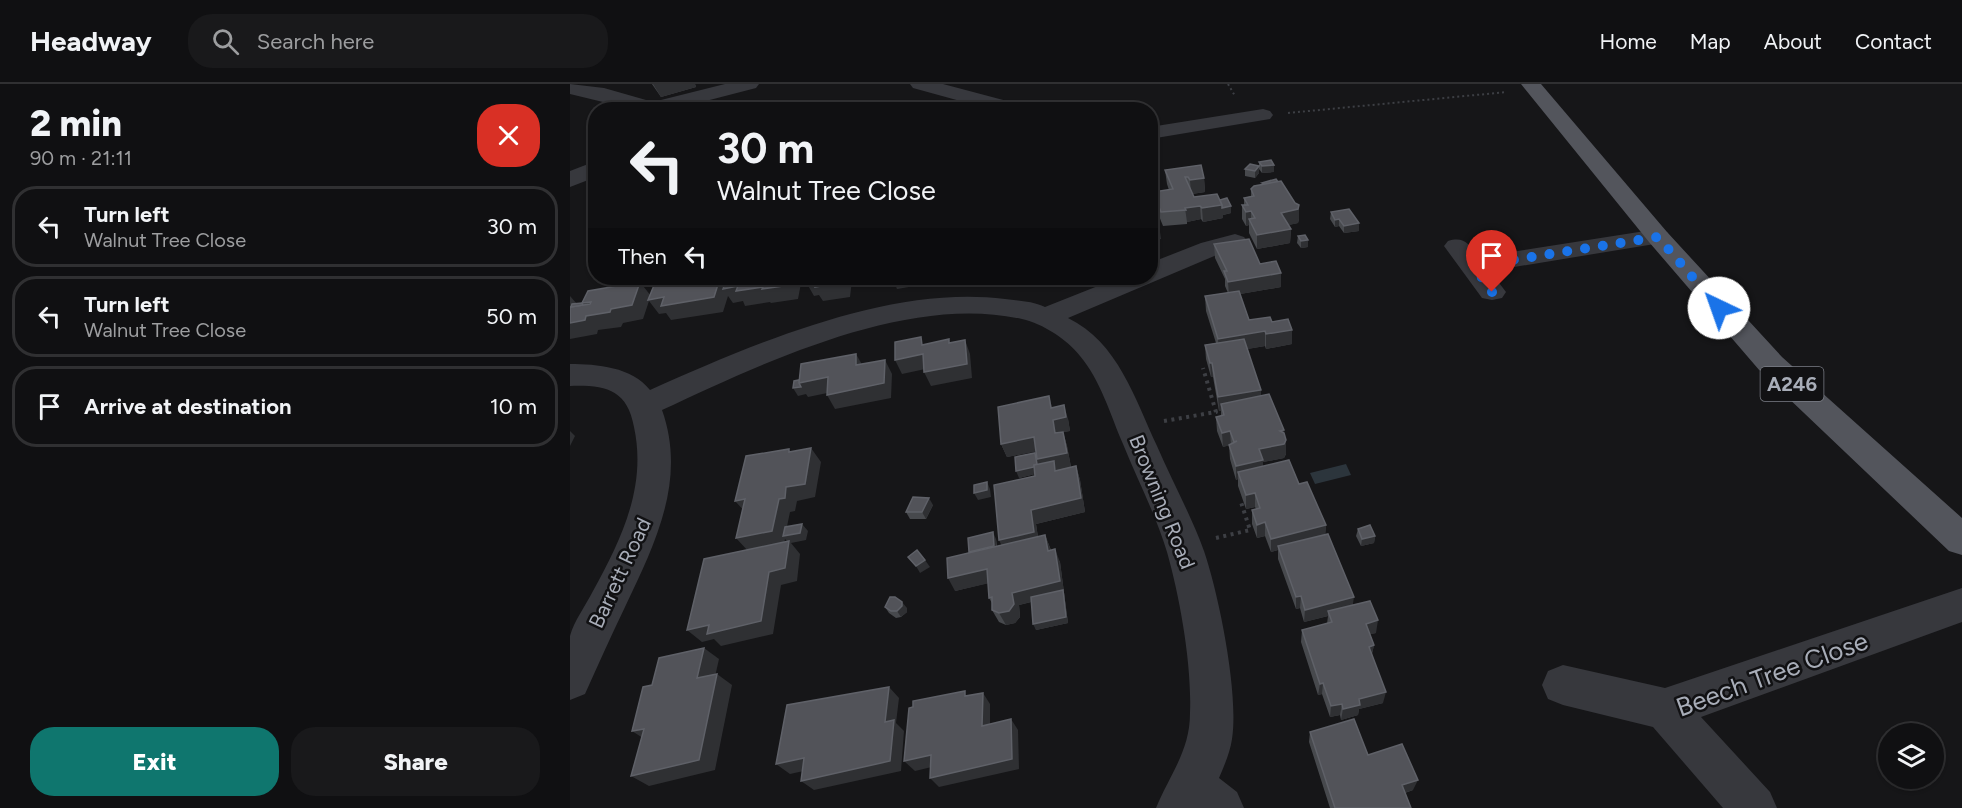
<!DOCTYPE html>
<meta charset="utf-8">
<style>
:root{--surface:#101012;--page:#19191b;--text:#f1f3f6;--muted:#9c9d9f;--line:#303032;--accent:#0f766e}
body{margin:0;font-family:Figtree,sans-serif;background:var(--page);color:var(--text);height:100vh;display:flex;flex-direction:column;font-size:22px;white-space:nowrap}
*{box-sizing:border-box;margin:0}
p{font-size:20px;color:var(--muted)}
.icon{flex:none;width:33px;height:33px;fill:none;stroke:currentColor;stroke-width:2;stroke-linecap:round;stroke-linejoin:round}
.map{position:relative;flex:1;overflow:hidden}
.side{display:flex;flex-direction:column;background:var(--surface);width:570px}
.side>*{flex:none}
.top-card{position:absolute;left:18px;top:18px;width:570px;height:183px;border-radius:24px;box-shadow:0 2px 4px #0004,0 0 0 2px var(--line);background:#101012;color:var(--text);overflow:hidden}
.tools{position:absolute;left:1308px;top:639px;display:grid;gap:12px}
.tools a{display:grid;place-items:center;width:66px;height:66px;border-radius:50%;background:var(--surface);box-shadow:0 2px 4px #0004,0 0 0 2px var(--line);font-size:30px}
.pin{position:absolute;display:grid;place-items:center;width:51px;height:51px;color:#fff;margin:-62px -26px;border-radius:50% 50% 50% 0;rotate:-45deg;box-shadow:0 0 6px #0007}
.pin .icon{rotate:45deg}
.me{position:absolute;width:66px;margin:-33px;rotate:318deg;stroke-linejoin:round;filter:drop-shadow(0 0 4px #0008)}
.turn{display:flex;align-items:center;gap:21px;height:126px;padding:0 30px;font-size:27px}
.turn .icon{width:78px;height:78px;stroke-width:2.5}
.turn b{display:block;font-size:42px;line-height:51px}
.then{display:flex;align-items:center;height:57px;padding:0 30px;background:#0003;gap:12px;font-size:22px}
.round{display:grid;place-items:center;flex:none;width:63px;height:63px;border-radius:24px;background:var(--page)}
.headline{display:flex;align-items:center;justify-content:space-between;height:102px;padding:0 30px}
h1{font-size:36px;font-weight:800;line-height:45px}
.button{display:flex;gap:12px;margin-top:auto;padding:12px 30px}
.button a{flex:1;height:69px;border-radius:24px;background:var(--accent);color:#fff;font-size:24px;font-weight:800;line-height:69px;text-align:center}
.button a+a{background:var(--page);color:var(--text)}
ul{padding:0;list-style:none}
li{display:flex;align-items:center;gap:18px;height:81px;margin:0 12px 9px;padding:0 18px;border:3px solid var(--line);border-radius:24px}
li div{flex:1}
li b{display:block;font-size:22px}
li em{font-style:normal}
header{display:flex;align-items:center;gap:36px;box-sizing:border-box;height:84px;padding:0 30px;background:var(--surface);border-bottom:2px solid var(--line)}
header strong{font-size:28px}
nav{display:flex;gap:33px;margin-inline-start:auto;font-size:21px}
.search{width:420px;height:54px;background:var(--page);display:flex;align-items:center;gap:15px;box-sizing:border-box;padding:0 21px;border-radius:24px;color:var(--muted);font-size:22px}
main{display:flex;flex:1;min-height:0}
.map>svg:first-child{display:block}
.water{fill:#2c353c}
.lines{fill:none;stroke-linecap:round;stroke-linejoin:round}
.path-far1{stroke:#3d3f44;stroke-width:2;stroke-dasharray:2 3;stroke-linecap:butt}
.path{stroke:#3d3f44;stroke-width:4;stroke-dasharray:3 4.5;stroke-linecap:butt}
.minor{fill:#37383d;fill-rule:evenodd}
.major{fill:#53555c;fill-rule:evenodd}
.wall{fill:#47494d}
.shaded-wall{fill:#2f3033}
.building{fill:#525359;stroke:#5f6168;stroke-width:1.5}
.route{stroke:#1a73e8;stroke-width:10;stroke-dasharray:0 18}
.labels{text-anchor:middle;stroke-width:5;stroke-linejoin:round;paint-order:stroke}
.shield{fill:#111113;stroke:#7b7e86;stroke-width:1.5}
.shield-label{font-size:20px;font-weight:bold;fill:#a8adb8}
.street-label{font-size:21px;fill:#a8adb8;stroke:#111113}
.near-street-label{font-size:26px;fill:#a8adb8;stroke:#111113}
</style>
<header>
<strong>Headway</strong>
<div class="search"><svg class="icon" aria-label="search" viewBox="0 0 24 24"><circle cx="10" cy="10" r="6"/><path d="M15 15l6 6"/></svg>Search here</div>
<nav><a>Home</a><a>Map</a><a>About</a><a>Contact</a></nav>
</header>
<main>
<section class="side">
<div class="headline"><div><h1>2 min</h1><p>90 m · 21:11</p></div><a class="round" style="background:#d93025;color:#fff"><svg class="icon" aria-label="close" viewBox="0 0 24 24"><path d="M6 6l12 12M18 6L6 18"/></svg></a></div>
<ul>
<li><svg class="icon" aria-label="left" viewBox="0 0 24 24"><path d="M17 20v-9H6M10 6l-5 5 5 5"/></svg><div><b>Turn left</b><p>Walnut Tree Close</p></div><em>30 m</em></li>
<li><svg class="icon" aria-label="left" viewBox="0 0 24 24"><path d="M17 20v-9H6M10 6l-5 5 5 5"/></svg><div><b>Turn left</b><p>Walnut Tree Close</p></div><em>50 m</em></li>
<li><svg class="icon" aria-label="arrive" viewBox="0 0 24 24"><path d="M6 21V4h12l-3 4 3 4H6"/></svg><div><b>Arrive at destination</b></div><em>10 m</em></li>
</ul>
<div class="button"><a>Exit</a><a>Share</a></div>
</section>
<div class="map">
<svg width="1392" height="724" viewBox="0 0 1392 724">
<rect width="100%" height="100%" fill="#161618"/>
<path class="water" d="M776,380L781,391L745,400L740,389Z"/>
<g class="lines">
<g class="path-far1">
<path d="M658,0L665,12"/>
<path d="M718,29L937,8"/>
</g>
<g class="path">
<path d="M594,337L646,328L633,284"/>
<path d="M646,454L680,446L670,415"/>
</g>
<g class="minor">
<path d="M0,0L34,4L83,18L155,0H189L186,4L101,26H66L0,10Z"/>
<path d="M340,0H373L437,17L446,26H423L343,4Z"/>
<path d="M693,25L700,27L703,31L700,35L580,55V43Z"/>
<path d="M26,77V93L0,103V87Z"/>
<path d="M1088,145L1097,148L1101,153L1097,158L920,187L936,208L932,214L922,216L912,214L874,162L878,157C895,152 899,161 909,173Z"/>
<path d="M665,150L674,153L678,158L674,163L649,170L498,234C548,258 565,315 587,362C602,397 621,431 634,467C649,511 669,610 662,655C660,669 654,682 649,694L667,708L674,724H586C600,690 620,667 620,629C622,581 610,514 597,468C586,431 567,395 553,360C540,330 531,297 510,272C497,255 473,240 452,235C338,209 193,279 92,326C117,396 85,460 55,523C41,552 28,581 15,610L0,616C0,600 0,566 0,552C4,537 16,521 23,507C51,456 77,403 64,343C57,305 35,301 0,302V280C27,280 62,283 80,306C183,260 321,200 435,215C448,217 462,217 475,223L548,194H580V179L631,159Z"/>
<path d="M1392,504V538L1131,633L1200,708L1207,724H1153L1083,643L993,621L978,615L972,601L978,587L993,581L1095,604Z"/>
</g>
<path class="major" d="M951,0H971L1097,148L1212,273L1392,434V471L1379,467L1190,287L1079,158Z"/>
</g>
<g class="wall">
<path d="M82,0H125L126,3L91,13Z"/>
<path d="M689,78L704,81V88L692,89L689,85V89L685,94L675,92V85L689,82Z"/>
<path d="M595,86L634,94L635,108L622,110L624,113L650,116L661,129L653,131V134L633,138L631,135L617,138V140L593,142L585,122L583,108L599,106L597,100Z"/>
<path d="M692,99L729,135L728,139L718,141L721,145L720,159L687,165L679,149V141L676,142L672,135V121H674V114L681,112V105L692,101Z"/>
<path d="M761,128L789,139V147L774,149L769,142L765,143L760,135Z"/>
<path d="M728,152L738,163L731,164L727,159Z"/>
<path d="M644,160L690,180L711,203L670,210L679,236L702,238L722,260L696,265L695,262L677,265L691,306V312L714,346L716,370L714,374L693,378V382L729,400L756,441L755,451L783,521L806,549L800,550L804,561L802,570L813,619L789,625L788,631L771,636L770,631L760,633L752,610L748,611L731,558L732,546L757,540L758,532L734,538L730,524L726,525L708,475V466L701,468L695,452L687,454L682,440V426L686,425L685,423L676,425L668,402V395L666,396L660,375L659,361L653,363L647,347L646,333L651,332V327H649L643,293H641L636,275L635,261L646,259L636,227L635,212L658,209L655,202V195L645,174Z"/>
<path d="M482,323L498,335L500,347L493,348L497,362L501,383L487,386L506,382L510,396L515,428L466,440L468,453L475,451L481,466L490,478L498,539L466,546L461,518L449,521L450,533L445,539L436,541L429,538L422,526V519L419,514L418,499L385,507L399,469L426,455L427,462L431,461L465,392V390L449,394L466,372V367L437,373L431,360Z"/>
<path d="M363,421L356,435H340L336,428Z"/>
<path d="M788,445L805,452L804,459L791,462L786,452Z"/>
<path d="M315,523L337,524V528L331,533L326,534L319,529Z"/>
<path d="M740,648L798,671L843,706L835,709L841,724H760L739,658Z"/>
</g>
<g class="shaded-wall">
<path d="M83,0H125L126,3L91,13Z"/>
<path d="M704,81V88L692,89V82Z"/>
<path d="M689,82V89L685,94V87Z"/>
<path d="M634,94L635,108L621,110L620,96Z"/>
<path d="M652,121L661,122V129L653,131V134L633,138L632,124Z"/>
<path d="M729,121V135L728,139L711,143V129Z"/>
<path d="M630,122L631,135L617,138L615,124Z"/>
<path d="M681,127V140L679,135V141L676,142V128Z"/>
<path d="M769,135V142L765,143V136Z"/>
<path d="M789,139V147L774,149V142Z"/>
<path d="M589,141L591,155L580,157V142Z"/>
<path d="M721,145L720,159L687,165V151Z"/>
<path d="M738,156V163L731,164V157Z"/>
<path d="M711,189V203L659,212L658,198Z"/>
<path d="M150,194H232L228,215L201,219L200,218L175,222L173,217L163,219L158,212L153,228L101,236L96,229L89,230L79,217L73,235L53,239L51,243L28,246L27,250L0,255V212L7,220L21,218L41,225L70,198L81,212Z"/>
<path d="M274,194H308L307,199L285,203L282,196L280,213L253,217L249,211L244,212L236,198Z"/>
<path d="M314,194H380V196L327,205L324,198L317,200Z"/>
<path d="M722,246V260L696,265V250Z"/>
<path d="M695,247V262L649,270L648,255Z"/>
<path d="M395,256L400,270L402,294L361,302L354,288Z"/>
<path d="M286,270L294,284L286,281Z"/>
<path d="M353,270L360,284L332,290L325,276Z"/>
<path d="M315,276L322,290L321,314L265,325L257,311Z"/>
<path d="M640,279H642L643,293H641Z"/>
<path d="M258,293L267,307L238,313L236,310L228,312L223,304L229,299Z"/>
<path d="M691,306V320H651V327H649L648,313Z"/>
<path d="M479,312L483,327L494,321L498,335L500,347L493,348L497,362L501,383L487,386L488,391L472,389L468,379L469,389L449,394L446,387L485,349Z"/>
<path d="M714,346L713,360L716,356V370L714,374L693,378V390L668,388V395L666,396V382L689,365L710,347Z"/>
<path d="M0,347L5,352L0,362Z"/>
<path d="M660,347L661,361L653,363L652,349Z"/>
<path d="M464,353L469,367L437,373L431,360Z"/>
<path d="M241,364L251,378L245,413L227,417L225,427L220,428L215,452L232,440L238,447L236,456L221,459L230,470L227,497L211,501L203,550L151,562L144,555L132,558L117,546L199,488L219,459L215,455L214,460L178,467L166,454L216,403Z"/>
<path d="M506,382L510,396L515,428L466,440L469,461L435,469L429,456Z"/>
<path d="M417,398L420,405L421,413L408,416L404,409Z"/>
<path d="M685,409V423L676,425V411Z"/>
<path d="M359,414L363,421L356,435L352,428Z"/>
<path d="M175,415L177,430L165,417Z"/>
<path d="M695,438V452L687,454V441Z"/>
<path d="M756,441L755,454L708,462V466L701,468V455Z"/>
<path d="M423,448L426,455L427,469L402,475Z"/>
<path d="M475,451L480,464L483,480L478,467Z"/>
<path d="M805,452L804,459L791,462L792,455Z"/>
<path d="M485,465L490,478L498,539L466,546L463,540L493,510L449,521L450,533L445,539L436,541L429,529L442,509Z"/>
<path d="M355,476L360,483L350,489L346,482Z"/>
<path d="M417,485L424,498L385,507L378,494Z"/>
<path d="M731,512L730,524L726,525V513Z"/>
<path d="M784,513L782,526L758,527V532L734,538L735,526Z"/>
<path d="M332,518L337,524V528L331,533L327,527Z"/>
<path d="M808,536L806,549L793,552L796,540Z"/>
<path d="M804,561L801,573L799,563Z"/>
<path d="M134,564L149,575L142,606L127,594Z"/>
<path d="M147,590L162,601L145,686L79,702L61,692Z"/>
<path d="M753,599L752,610L748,611L750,600Z"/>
<path d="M319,603L329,614L326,639L334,647L331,687L244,706L231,697L315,638Z"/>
<path d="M816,608L813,619L789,625L788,631L771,636L773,625L789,615Z"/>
<path d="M413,609L420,620V652L412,642Z"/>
<path d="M772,620L770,631L760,633L761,622Z"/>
<path d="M441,635L448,646L449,685L369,703L360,694Z"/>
<path d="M74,645L79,658L62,647Z"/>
<path d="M361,671L370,681L345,687L334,677Z"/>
<path d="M234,674L247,684L220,690L206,680Z"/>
<path d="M848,696L843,706L828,711L832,701Z"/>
</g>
<g class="building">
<path d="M701,76L704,81L692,82L689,78Z"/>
<path d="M680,80L689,82L685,87L675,85Z"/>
<path d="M631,81L634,94L620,96L618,93H615L624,113L647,110L652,121L632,124L630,122L615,124L616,126L591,128L583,108L603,105L595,86Z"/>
<path d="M706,95L708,98L694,100L692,99Z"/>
<path d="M711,97L725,119L729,121L728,125L711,129L721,145L687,151L679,135L685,134L681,127L676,128L672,121H678L674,114L684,112L681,105L684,102Z"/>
<path d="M657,114L661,122L652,124V121L650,116Z"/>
<path d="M583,115L589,141L580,142V116Z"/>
<path d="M779,125L789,139L774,142L769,135L765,136L761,128Z"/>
<path d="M735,151L738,156L731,157L728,152Z"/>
<path d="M679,155L690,180L706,177L711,189L658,198L654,187H657L644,160Z"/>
<path d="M87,194H150L144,213L91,222L94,213L78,216Z"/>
<path d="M157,194H221L220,201L192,205L193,203L166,207L168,202L153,205Z"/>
<path d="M237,194H274L273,198L245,203L246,196L236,198Z"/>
<path d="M70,198L62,221L41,225L40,228L16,232L15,236L0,239V223L20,220L21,218L12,219L18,207Z"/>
<path d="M669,207L679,236L700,233L702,238L718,235L722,246L696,250L695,247L648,255L635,212Z"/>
<path d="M12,219L13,221L1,223L2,220Z"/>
<path d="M351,253L352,261L379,255V259L395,256L397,280L354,288L353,270L325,276V258Z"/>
<path d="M674,255L691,306L648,313L642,279H640L635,261Z"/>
<path d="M286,270V281L315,276L314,299L257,311L258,293L229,299L231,280Z"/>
<path d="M229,296V299L231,303L223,304L224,297Z"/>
<path d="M699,310L714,346L710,347L714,349L716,356L714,360L689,365L693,376L666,382L659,361L667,357L664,358L660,347L652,349L646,333L654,331L651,320Z"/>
<path d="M479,312L481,324L494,321L496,333L483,336L485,349L493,348L497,369L467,375L464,353L431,360L428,323Z"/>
<path d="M241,364L235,400L216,403L215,414L209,415L202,447L166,454L175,415L165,417L176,372L219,365V368Z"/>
<path d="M465,369L467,380L464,381V383L446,387L445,373Z"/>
<path d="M719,376L729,400L737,398L756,441L701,455L695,438L687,441L682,426L690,424L685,409L676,411L668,388Z"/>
<path d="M484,377L485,387L506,382L511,414L461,426L464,448L429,456L424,401L465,392L464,381Z"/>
<path d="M417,398V406L404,409V401Z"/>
<path d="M343,413L359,414L352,428H336Z"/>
<path d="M232,440L230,449L213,452L215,443Z"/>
<path d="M800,441L805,452L792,455L788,445Z"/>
<path d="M423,448L424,462L399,468L398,454Z"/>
<path d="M758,450L784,513L735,526L731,512L726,513L708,462Z"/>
<path d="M475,451L478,467L485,465L490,497L442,509L444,520L439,527L429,529L422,526V513L419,514L417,485L378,494L377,474Z"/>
<path d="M219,457L215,484L199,488L191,537L137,550L139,541L117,546L134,475Z"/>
<path d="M347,466L355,476L346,482L338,473Z"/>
<path d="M493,506L496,533L463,540L461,513Z"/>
<path d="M320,513H325L332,518V522L327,527H321L315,523Z"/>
<path d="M800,517L808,536L796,540L804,561L799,563L816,608L789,615L790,621L773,625L772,620L761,622L753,599L750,600L732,546L762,538L758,527Z"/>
<path d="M134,564L127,594L147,590L129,676L61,692L74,645L62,647L73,603L82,601L89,574Z"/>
<path d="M319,603L315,638L324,636L320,677L231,697L234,674L206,680L217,621Z"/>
<path d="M395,607V612L413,609L412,642L441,635L442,675L360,694L361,671L334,677L339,624L343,623V617Z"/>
<path d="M784,635L798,671L832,660L848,696L832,701L841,724H765L740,648Z"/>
</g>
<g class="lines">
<path class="route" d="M922,208L904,182L1088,153L1149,224"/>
</g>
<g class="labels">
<rect class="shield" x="1190.5" y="283" width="63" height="34" rx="4.5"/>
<g class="shield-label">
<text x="1222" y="307">A246</text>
</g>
<g class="street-label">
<text transform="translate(592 418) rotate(68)" y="7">Browning Road</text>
<text transform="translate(50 489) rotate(-65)" y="7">Barrett Road</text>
</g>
<g class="near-street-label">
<text transform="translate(1202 590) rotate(-20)" y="9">Beech Tree Close</text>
</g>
</g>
</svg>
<div class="tools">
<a><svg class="icon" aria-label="layers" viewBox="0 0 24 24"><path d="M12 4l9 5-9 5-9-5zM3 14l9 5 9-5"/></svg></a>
</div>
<div class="pin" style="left:922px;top:208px;background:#d93025"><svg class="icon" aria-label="arrive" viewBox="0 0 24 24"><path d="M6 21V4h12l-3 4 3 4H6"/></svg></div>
<svg class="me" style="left:1149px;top:224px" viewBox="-20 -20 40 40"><circle r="19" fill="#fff"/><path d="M0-13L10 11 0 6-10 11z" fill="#1a73e8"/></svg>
<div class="top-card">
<div class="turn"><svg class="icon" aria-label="left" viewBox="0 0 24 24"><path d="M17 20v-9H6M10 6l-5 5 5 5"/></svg><div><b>30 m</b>Walnut Tree Close</div></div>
<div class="then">Then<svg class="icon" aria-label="left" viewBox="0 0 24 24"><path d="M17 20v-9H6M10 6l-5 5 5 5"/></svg></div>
</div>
</div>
</main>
